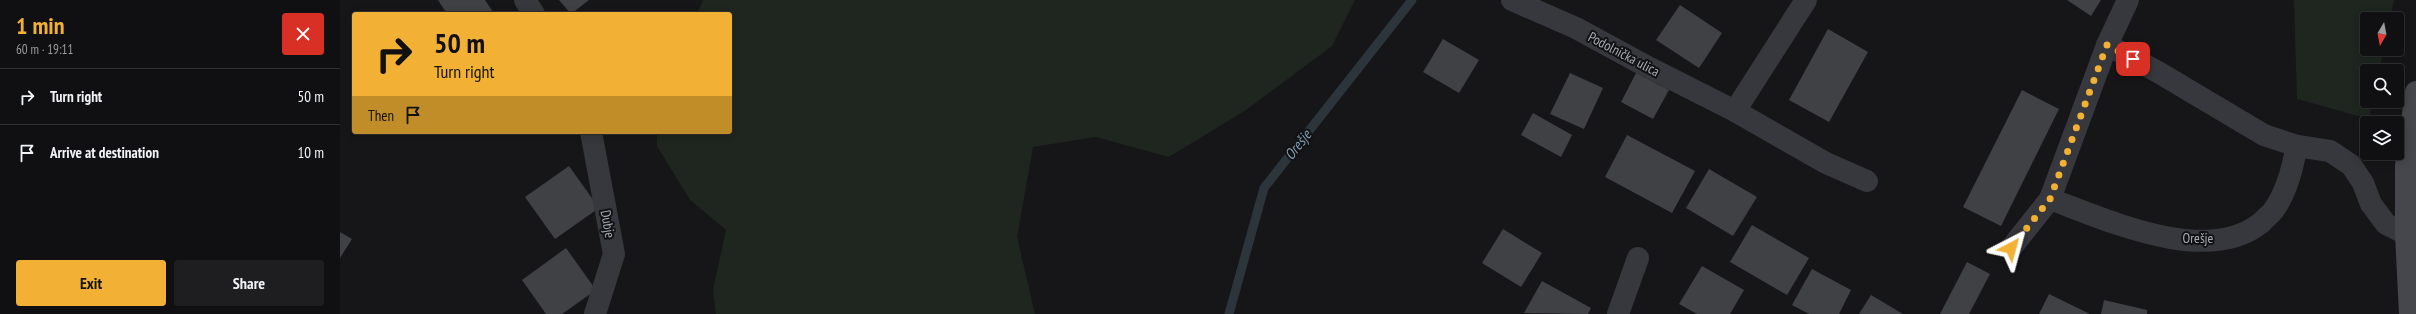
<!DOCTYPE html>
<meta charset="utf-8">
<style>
:root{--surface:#101012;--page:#1e1e20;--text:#f1f3f6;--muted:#9c9d9f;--line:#303032;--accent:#f2b134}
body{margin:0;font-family:"PT Sans Narrow",sans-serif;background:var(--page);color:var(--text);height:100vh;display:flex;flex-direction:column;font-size:15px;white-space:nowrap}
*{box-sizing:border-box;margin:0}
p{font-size:13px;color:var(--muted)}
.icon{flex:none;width:22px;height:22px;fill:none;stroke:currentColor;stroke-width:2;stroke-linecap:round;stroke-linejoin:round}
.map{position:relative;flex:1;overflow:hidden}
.panel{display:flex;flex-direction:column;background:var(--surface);width:340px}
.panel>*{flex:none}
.top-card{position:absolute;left:12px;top:12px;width:380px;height:122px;border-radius:4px;box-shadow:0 2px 10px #0003,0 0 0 1px var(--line);background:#f2b134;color:#111;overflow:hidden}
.needle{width:26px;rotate:190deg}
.fabs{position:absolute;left:2020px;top:12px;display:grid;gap:8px}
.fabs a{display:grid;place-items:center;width:44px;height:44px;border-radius:4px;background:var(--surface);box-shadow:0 2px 10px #0003,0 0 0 1px var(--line);font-size:20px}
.pin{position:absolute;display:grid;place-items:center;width:34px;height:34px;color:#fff;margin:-17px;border-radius:8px;box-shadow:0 2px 6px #0006}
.me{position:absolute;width:44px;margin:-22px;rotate:39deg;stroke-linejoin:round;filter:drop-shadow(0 0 3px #0008)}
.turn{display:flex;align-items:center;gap:14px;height:84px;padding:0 16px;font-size:18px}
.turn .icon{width:52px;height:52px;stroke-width:2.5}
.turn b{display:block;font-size:28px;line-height:34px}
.then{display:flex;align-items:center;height:38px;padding:0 16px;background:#0003;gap:8px;font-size:15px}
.round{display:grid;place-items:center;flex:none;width:42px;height:42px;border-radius:4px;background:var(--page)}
.overview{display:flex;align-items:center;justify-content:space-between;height:68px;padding:0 16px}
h1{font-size:24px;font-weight:700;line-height:30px;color:var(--accent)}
.action{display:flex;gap:8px;margin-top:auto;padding:8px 16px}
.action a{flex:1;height:46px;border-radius:4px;background:var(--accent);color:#111;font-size:16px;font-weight:700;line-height:46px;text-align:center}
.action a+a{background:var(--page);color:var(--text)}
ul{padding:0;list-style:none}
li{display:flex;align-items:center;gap:12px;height:56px;padding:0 16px;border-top:1px solid var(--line)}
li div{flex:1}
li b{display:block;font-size:15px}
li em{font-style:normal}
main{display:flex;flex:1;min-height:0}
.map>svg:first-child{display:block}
.green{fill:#1e261f}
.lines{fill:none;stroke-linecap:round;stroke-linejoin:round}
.stream{stroke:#2c353c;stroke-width:9}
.building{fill:#404145}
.street{stroke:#37383d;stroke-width:22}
.secondary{stroke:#45474d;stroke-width:22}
.route{stroke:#f2b134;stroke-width:7;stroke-dasharray:0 12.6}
.labels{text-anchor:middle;stroke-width:4;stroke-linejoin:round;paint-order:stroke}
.street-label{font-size:14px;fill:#a8adb8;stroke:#111113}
.water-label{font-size:15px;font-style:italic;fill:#7f9bb3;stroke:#111113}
</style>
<main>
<section class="panel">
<div class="overview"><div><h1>1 min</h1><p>60 m · 19:11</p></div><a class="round" style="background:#d93025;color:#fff"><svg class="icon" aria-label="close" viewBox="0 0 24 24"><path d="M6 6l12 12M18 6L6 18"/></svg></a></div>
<ul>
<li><svg class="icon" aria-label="right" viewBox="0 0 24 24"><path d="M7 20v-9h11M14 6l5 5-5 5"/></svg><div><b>Turn right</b></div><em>50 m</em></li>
<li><svg class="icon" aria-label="arrive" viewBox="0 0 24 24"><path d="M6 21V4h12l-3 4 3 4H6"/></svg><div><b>Arrive at destination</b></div><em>10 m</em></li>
</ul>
<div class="action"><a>Exit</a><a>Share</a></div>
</section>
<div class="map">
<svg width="2076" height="314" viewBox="0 0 2076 314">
<rect width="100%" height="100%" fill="#161618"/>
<g class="green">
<path d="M363,0H1015L992,46L906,110L829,157L756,137L693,147L677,237L695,314H376L373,290L386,230L350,200L317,146V132H390V14H357Z"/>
<path d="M1954,0H2054L2050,19H2027V49H2044L2039,71H2027V101H2033L2029,119L1957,99Z"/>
</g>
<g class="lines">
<path class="stream" d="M889,314L924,188L1072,0"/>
</g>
<g class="building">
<path d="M98,0H145L153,12L149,14H107Z"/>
<path d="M219,0H249L231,14Z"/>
<path d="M1727,0H1761L1751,16Z"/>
<path d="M1340,5L1382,33L1359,68L1316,40Z"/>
<path d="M1488,29L1528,52L1489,122L1449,100Z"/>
<path d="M1103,39L1139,60L1119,93L1083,72Z"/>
<path d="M1230,73L1263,88L1244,129L1210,114Z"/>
<path d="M1296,73L1329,90L1313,119L1281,102Z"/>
<path d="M1682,90L1719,109L1661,226L1623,207Z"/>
<path d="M1193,113L1232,135L1221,157L1181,135Z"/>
<path d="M1287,135L1355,171L1332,213L1265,177Z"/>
<path d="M229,166L259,208L215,239L185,197Z"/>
<path d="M1369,169L1417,197L1393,236L1346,208Z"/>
<path d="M1412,225L1469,258L1447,295L1390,262Z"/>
<path d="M1163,229L1202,253L1181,287L1142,263Z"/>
<path d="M0,232L12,239L0,258Z"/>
<path d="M226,248L256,290L222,314H206L182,280Z"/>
<path d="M1627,262L1650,274L1629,314H1600Z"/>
<path d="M1362,266L1404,290L1390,314H1357L1339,304Z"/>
<path d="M1472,269L1511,290L1499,314H1469L1452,305Z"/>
<path d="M1202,281L1251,308L1248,314L1184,313Z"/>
<path d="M1709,294L1750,314H1699Z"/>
<path d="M1531,295L1563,314H1519Z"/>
<path d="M1764,300L1807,310V314H1761Z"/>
</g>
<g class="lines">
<g class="street">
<path d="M185,0L194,14"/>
<path d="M1172,0L1236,28L1304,65L1395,111L1486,163L1527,181"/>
<path d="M1767,45L1818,72L1924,135L1957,146L1990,151L2011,165L2023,183L2031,204L2046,224L2066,234"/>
<path d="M1395,111L1466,0"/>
<path d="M251,132L274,254L255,314"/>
<path d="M1710,199C1767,220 1868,267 1922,222C1925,218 1930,215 1933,211C1947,192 1952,169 1957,146"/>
<path d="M1671,248L1710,199L1767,45L1788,0"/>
<path d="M1278,314L1298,258"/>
</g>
<path class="secondary" d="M2070,314L2066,234V166L2076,92"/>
</g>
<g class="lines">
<path class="route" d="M1671,248L1710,199L1767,45L1793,59"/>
</g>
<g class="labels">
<g class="street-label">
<text transform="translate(1284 54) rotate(28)" y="5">Podolnička ulica</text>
<text transform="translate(268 224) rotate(80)" y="5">Dubje</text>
<text x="1858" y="243">Orešje</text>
</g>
<g class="water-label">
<text transform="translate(958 145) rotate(-52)" y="5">Orešje</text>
</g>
</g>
</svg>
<div class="fabs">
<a><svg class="needle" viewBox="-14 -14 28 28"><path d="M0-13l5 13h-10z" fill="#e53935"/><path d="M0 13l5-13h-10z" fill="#9c9d9f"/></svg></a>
<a><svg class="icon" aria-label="search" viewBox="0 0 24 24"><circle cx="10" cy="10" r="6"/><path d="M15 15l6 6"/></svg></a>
<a><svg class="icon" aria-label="layers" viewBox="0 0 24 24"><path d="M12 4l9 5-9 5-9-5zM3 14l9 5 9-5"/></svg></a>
</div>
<div class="pin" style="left:1793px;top:59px;background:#d93025"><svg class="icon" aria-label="arrive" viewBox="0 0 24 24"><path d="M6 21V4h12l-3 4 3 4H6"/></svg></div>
<svg class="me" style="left:1671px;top:248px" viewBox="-20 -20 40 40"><path d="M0-17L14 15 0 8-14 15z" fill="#f2b134" stroke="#fff" stroke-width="4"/></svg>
<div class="top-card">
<div class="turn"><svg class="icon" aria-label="right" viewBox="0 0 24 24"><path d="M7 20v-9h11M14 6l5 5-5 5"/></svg><div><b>50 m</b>Turn right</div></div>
<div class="then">Then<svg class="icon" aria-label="arrive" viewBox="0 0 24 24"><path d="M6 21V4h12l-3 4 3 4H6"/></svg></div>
</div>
</div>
</main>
